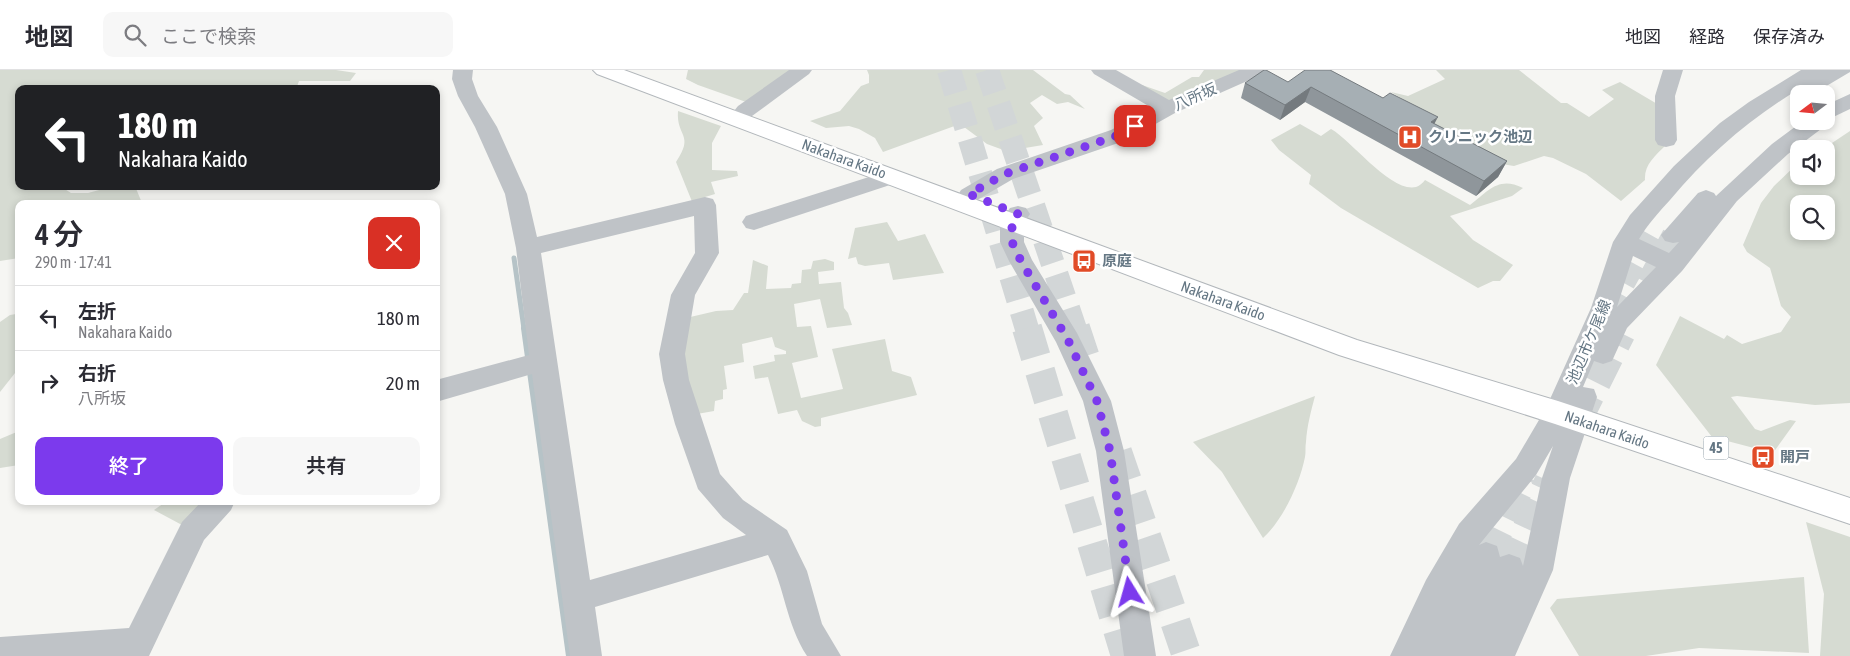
<!DOCTYPE html>
<html lang="ja">
<meta charset="utf-8">
<style>
:root{--surface:#fff;--page:#f7f7f7;--text:#2b2b33;--muted:#7c7c81;--line:#e1e1e2;--accent:#7c3aed}
body{margin:0;font-family:"Asap Condensed","Noto Sans JP",sans-serif;background:var(--page);color:var(--text);height:100vh;display:flex;flex-direction:column;font-size:19px;white-space:nowrap}
*{box-sizing:border-box;margin:0}
p{font-size:16px;color:var(--muted)}
.icon{flex:none;width:28px;height:28px;fill:none;stroke:currentColor;stroke-width:2;stroke-linecap:round;stroke-linejoin:round}
.map{position:relative;flex:1;overflow:hidden}
.details{position:absolute;left:15px;top:130px;width:425px;height:305px;display:flex;flex-direction:column;background:var(--surface);border-radius:10px;box-shadow:0 2px 8px #0003}
.details>*{flex:none}
.banner{position:absolute;left:15px;top:15px;width:425px;height:105px;border-radius:10px;box-shadow:0 2px 8px #0003;background:#202124;color:#fff;overflow:hidden}
.needle{width:32px;rotate:254deg}
.tools{position:absolute;left:1790px;top:15px;display:grid;gap:10px}
.tools a{display:grid;place-items:center;width:45px;height:45px;border-radius:10px;background:var(--surface);box-shadow:0 2px 8px #0003;font-size:25px}
.pin{position:absolute;display:grid;place-items:center;width:42px;height:42px;color:#fff;margin:-21px;border-radius:10px;box-shadow:0 2px 8px #0006}
.me{position:absolute;width:55px;margin:-28px;rotate:352deg;stroke-linejoin:round;filter:drop-shadow(0 0 4px #0008)}
.turn{display:flex;align-items:center;gap:18px;height:105px;padding:0 20px;font-size:22px}
.turn .icon{width:65px;height:65px;stroke-width:2.5}
.turn b{display:block;font-size:35px;line-height:42px}
.round{display:grid;place-items:center;flex:none;width:52px;height:52px;border-radius:10px;background:var(--page)}
.head{display:flex;align-items:center;justify-content:space-between;height:85px;padding:0 20px}
h1{font-size:30px;font-weight:600;line-height:38px}
.primary-button{display:flex;gap:10px;margin-top:auto;padding:10px 20px}
.primary-button a{flex:1;height:58px;border-radius:10px;background:var(--accent);color:#fff;font-size:20px;font-weight:600;line-height:58px;text-align:center}
.primary-button a+a{background:var(--page);color:var(--text)}
ul{padding:0;list-style:none}
li{display:flex;align-items:center;gap:15px;height:65px;padding:0 20px;border-top:1px solid var(--line)}
li div{flex:1}
li b{display:block;font-size:19px}
li em{font-style:normal}
header{display:flex;align-items:center;gap:30px;box-sizing:border-box;height:70px;padding:0 25px;background:var(--surface);border-bottom:1px solid var(--line)}
header strong{font-size:24px}
nav{display:flex;gap:28px;margin-inline-start:auto;font-size:18px}
.search{width:350px;height:45px;background:var(--page);display:flex;align-items:center;gap:12px;box-sizing:border-box;padding:0 18px;border-radius:10px;color:var(--muted);font-size:19px}
.map>svg:first-child{display:block}
.green{fill:#d6dbd2;fill-rule:evenodd}
.lines{fill:none;stroke-linecap:round;stroke-linejoin:round}
.stream-far1{stroke:#b6c3c7;stroke-width:5}
.stream{stroke:#b6c3c7;stroke-width:6}
.minor-tunnel-far1{stroke:#d2d6d7;stroke-width:22;stroke-dasharray:22 11;stroke-linecap:butt}
.minor-tunnel{stroke:#d2d6d7;stroke-width:29;stroke-dasharray:29 14;stroke-linecap:butt}
.highway-tunnel-far1{stroke:#d2d6d7;stroke-width:24;stroke-dasharray:24 12;stroke-linecap:butt}
.highway-tunnel{stroke:#d2d6d7;stroke-width:30;stroke-dasharray:30 15;stroke-linecap:butt}
.major-casing{stroke:#b2b7bb;stroke-width:2}
.minor{fill:#bfc3c7;fill-rule:evenodd}
.major{fill:#fff;fill-rule:evenodd}
.wall{fill:#8f969b}
.shaded-wall{fill:#747a7e}
.building{fill:#a6afb4;stroke:#747a7e}
.route{stroke:#7c3aed;stroke-width:9;stroke-dasharray:0 16.2}
.labels{text-anchor:middle;stroke-width:5;stroke-linejoin:round;paint-order:stroke}
.shield{fill:#fff;stroke:#93a0a9;stroke-width:1}
.shield-label{font-size:14px;font-weight:bold;fill:#657784}
.street-label{font-size:15px;fill:#657784;stroke:#fff}
.poi-label{font-size:15px;font-weight:bold;fill:#657784;stroke:#fff;text-anchor:start}
</style>
<header>
<strong>地図</strong>
<div class="search"><svg class="icon" aria-label="search" viewBox="0 0 24 24"><circle cx="10" cy="10" r="6"/><path d="M15 15l6 6"/></svg>ここで検索</div>
<nav><a>地図</a><a>経路</a><a>保存済み</a></nav>
</header>
<div class="map">
<svg width="1850" height="586" viewBox="0 0 1850 586">
<rect width="100%" height="100%" fill="#f6f6f3"/>
<g class="green">
<path d="M0,0H336L356,3L350,11H299L296,19H304H19V116H60L71,123H88L114,116H135L142,133L19,134V188L0,191Z"/>
<path d="M688,0H809L749,33L698,15L686,9Z"/>
<path d="M867,0H1033L1065,24L1070,25L1085,39L1068,32L1057,34L1042,25L1030,33L1043,48L1034,56L1043,75L1006,81L987,74L960,54L883,82L875,68L859,59L849,56L826,58L810,51L840,41L861,16L869,13V5Z"/>
<path d="M1204,0H1248L1212,18L1218,25L1180,40L1140,19L1142,15L1165,23L1192,7H1199Z"/>
<path d="M1436,0H1519L1561,33H1567L1589,47L1614,29L1602,20L1620,12L1664,38L1665,76C1655,86 1644,95 1645,110L1621,131L1586,104L1553,88L1544,86L1514,96L1464,88L1404,30L1391,22L1408,26L1445,9Z"/>
<path d="M678,41L721,56L712,73V100L737,101L738,106L711,112L715,124L705,127L706,131L693,134L676,92C695,64 676,67 678,41Z"/>
<path d="M1300,54L1321,66L1331,59C1351,70 1391,123 1416,117C1419,116 1423,113 1425,110L1470,135C1489,121 1498,106 1523,118L1512,126L1450,146L1473,170L1513,195L1500,211H1493L1478,218L1341,138L1309,114L1311,105L1279,80L1271,70Z"/>
<path d="M1850,61V333L1815,335L1737,326L1731,327L1755,359L1761,361L1790,350L1796,351L1773,383L1712,367L1656,295L1680,246L1724,269L1727,265L1742,274L1781,262L1791,247L1781,236L1770,198L1747,182L1743,175L1761,133L1774,116L1799,92V106H1826V79H1823ZM1799,134H1826V161H1799Z"/>
<path d="M887,152L898,171L925,164L944,203L893,210L889,193L865,196L858,194L856,187L848,189L855,158Z"/>
<path d="M825,189L834,192V200L818,202L819,214L841,212L844,238L848,243L852,255L827,258L820,229L794,234L797,257L811,256L818,287L792,293L801,328L843,319L832,279L885,269L892,301L911,307L917,325L821,348V356L815,357L802,351L797,340L778,344L768,307L755,309L753,296L775,291L774,285L786,284V281L775,277L772,267L742,274L744,292L724,296L727,319L723,320V329L715,331L714,341L697,344L682,298L686,248L716,241L733,240L744,223H748L753,190L768,196L766,219L791,218L792,214L801,213L802,200L811,199L813,191Z"/>
<path d="M16,244L19,245V274L15,303L0,322V252L10,245Z"/>
<path d="M1315,326C1311,341 1307,356 1306,372C1305,377 1306,382 1305,387C1300,413 1283,450 1263,468L1222,402L1193,372Z"/>
<path d="M19,361V395L0,398V369Z"/>
<path d="M167,431H206L182,455L154,440Z"/>
<path d="M1806,452L1850,467V586H1820L1824,524Z"/>
<path d="M1804,507L1809,583L1699,578L1646,586H1579L1550,538L1557,529Z"/>
</g>
<g class="lines">
<path class="stream-far1" d="M514,188L524,259"/>
<path class="stream" d="M524,258L569,586"/>
<g class="minor-tunnel-far1">
<path d="M1647,213L1673,165"/>
<path d="M1608,242L1655,158"/>
</g>
<g class="minor-tunnel">
<path d="M1577,351L1621,263"/>
<path d="M1486,486L1525,406"/>
<path d="M1509,498L1549,411"/>
</g>
<g class="highway-tunnel-far1">
<path d="M949,0L1027,259"/>
<path d="M987,0L1075,259"/>
</g>
<g class="highway-tunnel">
<path d="M1027,258L1126,586"/>
<path d="M1075,258L1088,297"/>
<path d="M1117,382L1187,586"/>
</g>
<g class="major-casing">
<path id="major" d="M593,0H624L1357,270L1558,331L1850,428V454L1555,354L1339,285L597,4Z"/>
</g>
<g class="minor">
<path d="M453,0H473L472,9L478,26L497,57L527,124L537,167L705,127L713,129L716,135L719,183L695,225L685,284L689,310L720,404L743,430L787,460L807,501L822,554L841,586H807C786,554 785,518 768,485L595,537L602,586H570L532,304L436,332V310L529,285L516,178L505,124L475,57L458,26L452,9ZM694,146L695,183L671,225L659,284L663,310L675,354L698,419L723,448L746,465L590,510L541,183Z"/>
<path d="M789,0H812L809,4L752,46L745,48L738,46L734,41L738,36Z"/>
<path d="M1091,0H1116L1169,30L1239,0H1266L1263,4L1175,43L1127,70L1013,109L977,130L969,133L961,130L958,125L961,120L997,99L1111,60L1152,38L1094,4Z"/>
<path d="M1663,0H1683L1675,26L1677,70L1674,75L1666,77L1658,75L1655,70V26Z"/>
<path d="M1801,0H1850V2L1813,24H1799V26L1794,22C1746,52 1706,87 1670,130C1659,142 1648,154 1639,169L1669,183L1679,172L1673,173L1665,171L1661,165L1698,123L1706,120L1714,123L1716,126L1772,74L1803,51H1826V35L1850,24V39L1827,50L1825,56L1788,84L1737,131L1682,201L1627,258L1612,291L1603,294L1594,291L1583,317L1594,319L1597,327L1570,408L1553,500L1515,586H1390L1426,510L1459,454L1516,389L1546,338L1591,238L1613,172L1630,145L1674,96L1720,53L1749,32ZM1633,186L1656,197L1617,237ZM1553,376L1542,408L1523,496L1520,488L1509,484L1500,487L1497,476L1486,472L1479,475L1536,405Z"/>
<path d="M891,100L899,102L902,107L899,112L754,160L746,158L742,152L746,146Z"/>
<path d="M1018,136L1026,138L1030,144L1024,153V172L1032,190L1077,263L1111,331L1124,381L1156,586H1124L1096,381L1083,331L1056,272L1009,191L1000,172V152L1010,138Z"/>
<path d="M202,431H235L231,440L204,470L149,586H0V567L129,558L182,452Z"/>
</g>
<use href="#major" class="major"/>
</g>
<path class="wall" d="M1288,12L1383,28L1507,91L1498,107L1476,126L1305,32L1280,50L1241,28L1245,13Z"/>
<g class="shaded-wall">
<path d="M1311,17L1305,32L1280,50L1285,35Z"/>
<path d="M1438,47L1430,62L1431,52Z"/>
<path d="M1507,91L1498,107L1476,126L1484,111Z"/>
</g>
<path class="building" d="M1264,0H1266L1288,12L1305,0H1330L1383,28L1390,23L1438,47L1431,52L1507,91L1484,111L1311,17L1285,35L1245,13Z"/>
<g class="lines">
<path class="route" d="M1130,522L1110,381L1097,331L1068,270L1021,191L1012,172V152L1018,144L969,124L1005,104L1119,65L1135,56"/>
</g>
<defs>
<g id="hospital-square" transform="scale(1.25)"><rect x="-9" y="-9" width="18" height="18" rx="4" fill="#e14b27" stroke="#fff"/><path d="M-5-5h3v3.5h4V-5h3V5h-3V1.5h-4V5h-3Z" fill="#fff"/></g>
<g id="bus-square" transform="scale(1.25)"><rect x="-9" y="-9" width="18" height="18" rx="4" fill="#e14b27" stroke="#fff"/><path d="M-5-6H5V4H4V6H2V4H-2V6H-4V4H-5ZM-3.5-4V0h7V-4ZM-3.5 1.2v1.5H-2V1.2ZM2 1.2v1.5H3.5V1.2Z" fill="#fff"/></g>
</defs>
<g fill-rule="evenodd">
<use href="#hospital-square" x="1410" y="67"/>
<use href="#bus-square" x="1084" y="191"/>
<use href="#bus-square" x="1763" y="387"/>
</g>
<g class="labels">
<rect class="shield" x="1703.5" y="366.5" width="25" height="23" rx="4"/>
<g class="shield-label">
<text x="1716" y="383">45</text>
</g>
<g class="street-label">
<text transform="translate(1195 27) rotate(-24)" y="5">八所坂</text>
<text transform="translate(844 89) rotate(20)" y="5">Nakahara Kaido</text>
<text transform="translate(1223 231) rotate(20)" y="5">Nakahara Kaido</text>
<text transform="translate(1589 272) rotate(-67)" y="5">池辺市ケ尾線</text>
<text transform="translate(1607 360) rotate(19)" y="5">Nakahara Kaido</text>
</g>
<g class="poi-label">
<text x="1428" y="72">クリニック池辺</text>
<text x="1102" y="196">原庭</text>
<text x="1780" y="392">開戸</text>
</g>
</g>
</svg>
<div class="tools">
<a><svg class="needle" viewBox="-14 -14 28 28"><path d="M0-13l5 13h-10z" fill="#e53935"/><path d="M0 13l5-13h-10z" fill="#7c7c81"/></svg></a>
<a><svg class="icon" aria-label="sound" viewBox="0 0 24 24"><path d="M4 9h4l5-4v14l-5-4H4zM17 9q2 3 0 6"/></svg></a>
<a><svg class="icon" aria-label="search" viewBox="0 0 24 24"><circle cx="10" cy="10" r="6"/><path d="M15 15l6 6"/></svg></a>
</div>
<div class="pin" style="left:1135px;top:56px;background:#d93025"><svg class="icon" aria-label="arrive" viewBox="0 0 24 24"><path d="M6 21V4h12l-3 4 3 4H6"/></svg></div>
<svg class="me" style="left:1130px;top:522px" viewBox="-20 -20 40 40"><path d="M0-17L14 15 0 8-14 15z" fill="#7c3aed" stroke="#fff" stroke-width="4"/></svg>
<div class="banner">
<div class="turn"><svg class="icon" aria-label="left" viewBox="0 0 24 24"><path d="M17 20v-9H6M10 6l-5 5 5 5"/></svg><div><b>180 m</b>Nakahara Kaido</div></div>
</div>
<section class="details">
<div class="head"><div><h1>4 分</h1><p>290 m · 17:41</p></div><a class="round" style="background:#d93025;color:#fff"><svg class="icon" aria-label="close" viewBox="0 0 24 24"><path d="M6 6l12 12M18 6L6 18"/></svg></a></div>
<ul>
<li><svg class="icon" aria-label="left" viewBox="0 0 24 24"><path d="M17 20v-9H6M10 6l-5 5 5 5"/></svg><div><b>左折</b><p>Nakahara Kaido</p></div><em>180 m</em></li>
<li><svg class="icon" aria-label="right" viewBox="0 0 24 24"><path d="M7 20v-9h11M14 6l5 5-5 5"/></svg><div><b>右折</b><p>八所坂</p></div><em>20 m</em></li>
</ul>
<div class="primary-button"><a>終了</a><a>共有</a></div>
</section>
</div>
